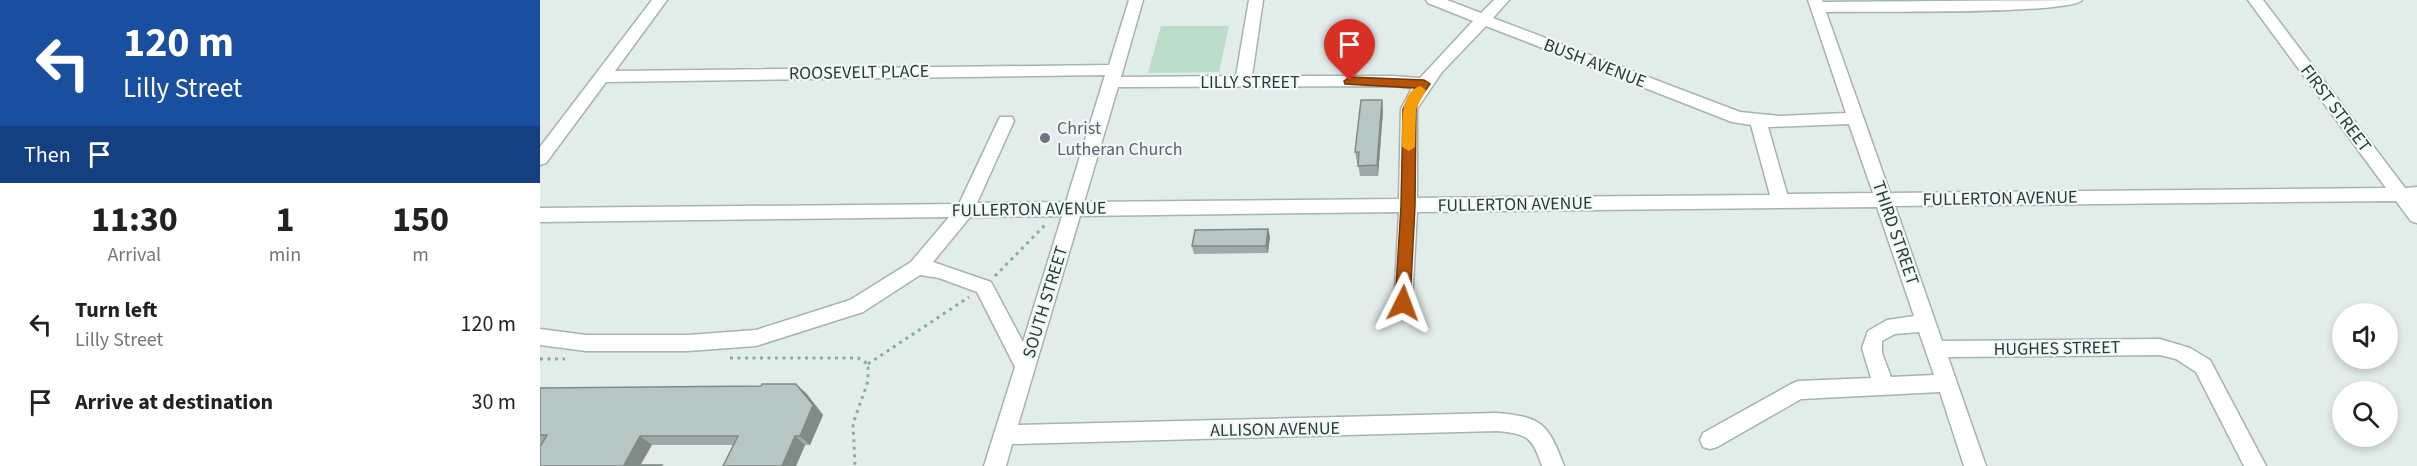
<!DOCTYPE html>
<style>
:root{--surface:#fff;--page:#f6f6f6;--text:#222;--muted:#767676}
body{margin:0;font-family:"Source Sans 3",sans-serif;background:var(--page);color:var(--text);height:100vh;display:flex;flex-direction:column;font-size:22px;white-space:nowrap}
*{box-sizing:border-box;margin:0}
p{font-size:20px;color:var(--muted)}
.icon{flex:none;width:33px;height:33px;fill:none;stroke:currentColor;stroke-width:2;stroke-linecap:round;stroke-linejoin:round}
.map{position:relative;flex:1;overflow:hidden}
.details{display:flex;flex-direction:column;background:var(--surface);width:540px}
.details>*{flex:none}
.banner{background:#1a4fa0;color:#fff;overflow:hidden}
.controls{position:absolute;left:1792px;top:303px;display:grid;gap:12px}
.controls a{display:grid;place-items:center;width:66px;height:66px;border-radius:50%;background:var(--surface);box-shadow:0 3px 9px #0003;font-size:30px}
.pin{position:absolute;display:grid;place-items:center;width:51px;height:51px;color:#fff;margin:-62px -26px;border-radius:50% 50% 50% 0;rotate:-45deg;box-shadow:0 0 6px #0007}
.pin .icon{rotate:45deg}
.me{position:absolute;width:66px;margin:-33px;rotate:3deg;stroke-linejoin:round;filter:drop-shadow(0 0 4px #0008)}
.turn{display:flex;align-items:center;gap:21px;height:126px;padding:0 24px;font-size:27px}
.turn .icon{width:78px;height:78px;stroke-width:2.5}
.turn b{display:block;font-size:42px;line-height:51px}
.then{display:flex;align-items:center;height:57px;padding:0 24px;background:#0003;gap:12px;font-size:22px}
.eta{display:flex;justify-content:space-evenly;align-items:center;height:102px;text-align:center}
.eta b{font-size:36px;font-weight:700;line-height:42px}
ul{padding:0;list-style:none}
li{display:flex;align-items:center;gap:18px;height:78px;padding:0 24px}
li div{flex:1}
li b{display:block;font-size:22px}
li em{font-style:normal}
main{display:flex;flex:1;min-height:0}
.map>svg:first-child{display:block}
.green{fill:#bcdcca}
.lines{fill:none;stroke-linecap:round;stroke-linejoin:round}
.minor-casing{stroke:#a5b4b1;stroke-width:3}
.path{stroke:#84aea9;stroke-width:3;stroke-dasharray:3 4.5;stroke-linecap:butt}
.minor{fill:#fff;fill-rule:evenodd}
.wall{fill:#9daaa8}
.shaded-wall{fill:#808b88}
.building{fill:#b7c6c3;stroke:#808b88;stroke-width:1.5}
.route{fill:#b45309;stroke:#753606;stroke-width:1.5}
.slow{fill:#f59e0b}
.worship-dot{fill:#6b7280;stroke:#f2f8f6;stroke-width:2}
.labels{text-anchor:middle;stroke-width:4.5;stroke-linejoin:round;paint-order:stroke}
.street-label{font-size:18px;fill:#233c3a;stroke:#f2f8f6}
.worship-label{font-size:18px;fill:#5b616d;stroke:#f2f8f6;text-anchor:start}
</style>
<main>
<section class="details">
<div class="banner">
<div class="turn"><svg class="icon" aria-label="left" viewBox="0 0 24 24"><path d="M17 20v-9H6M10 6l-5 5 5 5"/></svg><div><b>120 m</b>Lilly Street</div></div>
<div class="then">Then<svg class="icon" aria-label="arrive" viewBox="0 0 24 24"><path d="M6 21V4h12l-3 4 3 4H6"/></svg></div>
</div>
<div class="eta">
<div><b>11:30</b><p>Arrival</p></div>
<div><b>1</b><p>min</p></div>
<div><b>150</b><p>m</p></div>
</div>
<ul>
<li><svg class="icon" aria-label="left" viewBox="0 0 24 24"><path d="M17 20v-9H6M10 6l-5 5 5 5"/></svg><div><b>Turn left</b><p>Lilly Street</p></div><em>120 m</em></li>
<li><svg class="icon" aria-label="arrive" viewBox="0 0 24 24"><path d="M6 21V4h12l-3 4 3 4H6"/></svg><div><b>Arrive at destination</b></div><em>30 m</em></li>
</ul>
</section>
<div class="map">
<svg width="1877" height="466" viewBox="0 0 1877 466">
<rect width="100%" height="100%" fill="#e2ece9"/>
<path class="green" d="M621,26H689L679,72L608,73Z"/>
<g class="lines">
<g class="minor-casing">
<path id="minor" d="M112,0H127L75,71L569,65L589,0H603L581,77L696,76L709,0H723L712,76H852L880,78L933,21L888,3L886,0H907L941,13L954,0H969L953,18L1200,112L1240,116L1306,113L1268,0H1282L1283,2L1542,0C1530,15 1319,11 1286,12L1350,193L1846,188L1708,0H1723L1865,188L1877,187V223L1871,221L1856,201L1355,206L1402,341L1620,339L1650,348L1670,360L1726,466H1704L1656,372L1636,359L1620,355L1408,357L1446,466H1424L1400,392L1261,399L1177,447L1170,449L1163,447L1160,440L1163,433L1251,384L1258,381L1331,378L1322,348L1328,331L1347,320L1374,316L1337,207L877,212L872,303L870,308L863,311L856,308L854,303L859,212L540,216L478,425L957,413C1003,417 1008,424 1024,466H1002C992,437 988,434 957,431L472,444L466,466H444L475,367L437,292L399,278L380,275L323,312L216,346L148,351H46L0,345V329L46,335H148L216,330L310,300L371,262L409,217L0,222V208L419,204L458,121L460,117H472L474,121L437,203L526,202L565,75L66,82L6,163L0,165V147ZM946,26L1192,122L1211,125L1230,195L877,198V109L902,72ZM852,86L872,88L861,109L859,199L544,202L578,87ZM1309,124L1333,193L1247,194L1228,127ZM522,216L483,342L451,282L393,262L430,217ZM1379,332L1394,375L1351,377L1342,353V341L1355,334Z"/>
</g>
<g class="path">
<path d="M455,276L505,225"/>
<path d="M190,358H318L328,364V381L313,424L315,466"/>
<path d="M0,359H25"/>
<path d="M328,364L429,297"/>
</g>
<use href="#minor" class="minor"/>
</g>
<g class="wall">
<path d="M842,100L843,111L838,176H820L818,163H817L815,152Z"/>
<path d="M730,236L728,253L654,254L652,246Z"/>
<path d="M0,388L266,393L283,415L270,445H265L256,466H183L193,445H112L0,466L2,445H0Z"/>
</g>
<g class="shaded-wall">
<path d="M842,100L843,111L838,176L837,165Z"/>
<path d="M728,229L730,236L728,253L726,246Z"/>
<path d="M256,384L266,393L283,415L270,445L260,436Z"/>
<path d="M100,436L112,445L100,466L84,465Z"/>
<path d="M255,436L265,445L256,466H242Z"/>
</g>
<g class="building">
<path d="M821,100H842L837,165L818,166L819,152H815Z"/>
<path d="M728,229L726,246H652L655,230Z"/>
<path d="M222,384H256L273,405L260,436H255L242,466H183L198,436H100L84,465H122L121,466H0V447L7,435H0V388L221,386Z"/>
</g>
<path class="route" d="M810,77L884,80L890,84L878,101L876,109L875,206L870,303L868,307H858L855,303L861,206L863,109L875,88L805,84L804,81Z"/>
<path class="slow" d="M880,86L886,90L876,109L875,147L869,151L862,147C863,128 858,93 880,86Z"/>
<circle class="worship-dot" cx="505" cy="138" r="6"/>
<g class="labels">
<g class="street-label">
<text transform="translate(1055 63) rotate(21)" y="6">BUSH AVENUE</text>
<text transform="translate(319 72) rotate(-1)" y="6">ROOSEVELT PLACE</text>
<text x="710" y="88">LILLY STREET</text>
<text transform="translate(1796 108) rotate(53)" y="6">FIRST STREET</text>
<text transform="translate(1460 198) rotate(-1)" y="6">FULLERTON AVENUE</text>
<text transform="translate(975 204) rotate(-1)" y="6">FULLERTON AVENUE</text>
<text transform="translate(489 209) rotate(-1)" y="6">FULLERTON AVENUE</text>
<text transform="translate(1356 233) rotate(71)" y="6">THIRD STREET</text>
<text transform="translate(505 302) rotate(-73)" y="6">SOUTH STREET</text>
<text transform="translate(1517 348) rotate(-1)" y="6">HUGHES STREET</text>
<text transform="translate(735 429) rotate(-1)" y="6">ALLISON AVENUE</text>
</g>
<g class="worship-label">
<text x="517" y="134">Christ<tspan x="517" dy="21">Lutheran Church</tspan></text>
</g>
</g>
</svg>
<div class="controls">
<a><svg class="icon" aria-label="sound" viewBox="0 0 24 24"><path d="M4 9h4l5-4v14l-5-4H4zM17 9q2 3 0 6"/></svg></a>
<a><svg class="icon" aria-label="search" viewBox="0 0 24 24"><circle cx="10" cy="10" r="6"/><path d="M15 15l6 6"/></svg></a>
</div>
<div class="pin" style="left:810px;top:81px;background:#d93025"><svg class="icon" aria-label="arrive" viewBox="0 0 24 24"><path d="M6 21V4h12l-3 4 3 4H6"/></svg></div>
<svg class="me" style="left:863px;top:303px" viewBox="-20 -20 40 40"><path d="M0-17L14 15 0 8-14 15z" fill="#b45309" stroke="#fff" stroke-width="4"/></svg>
</div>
</main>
